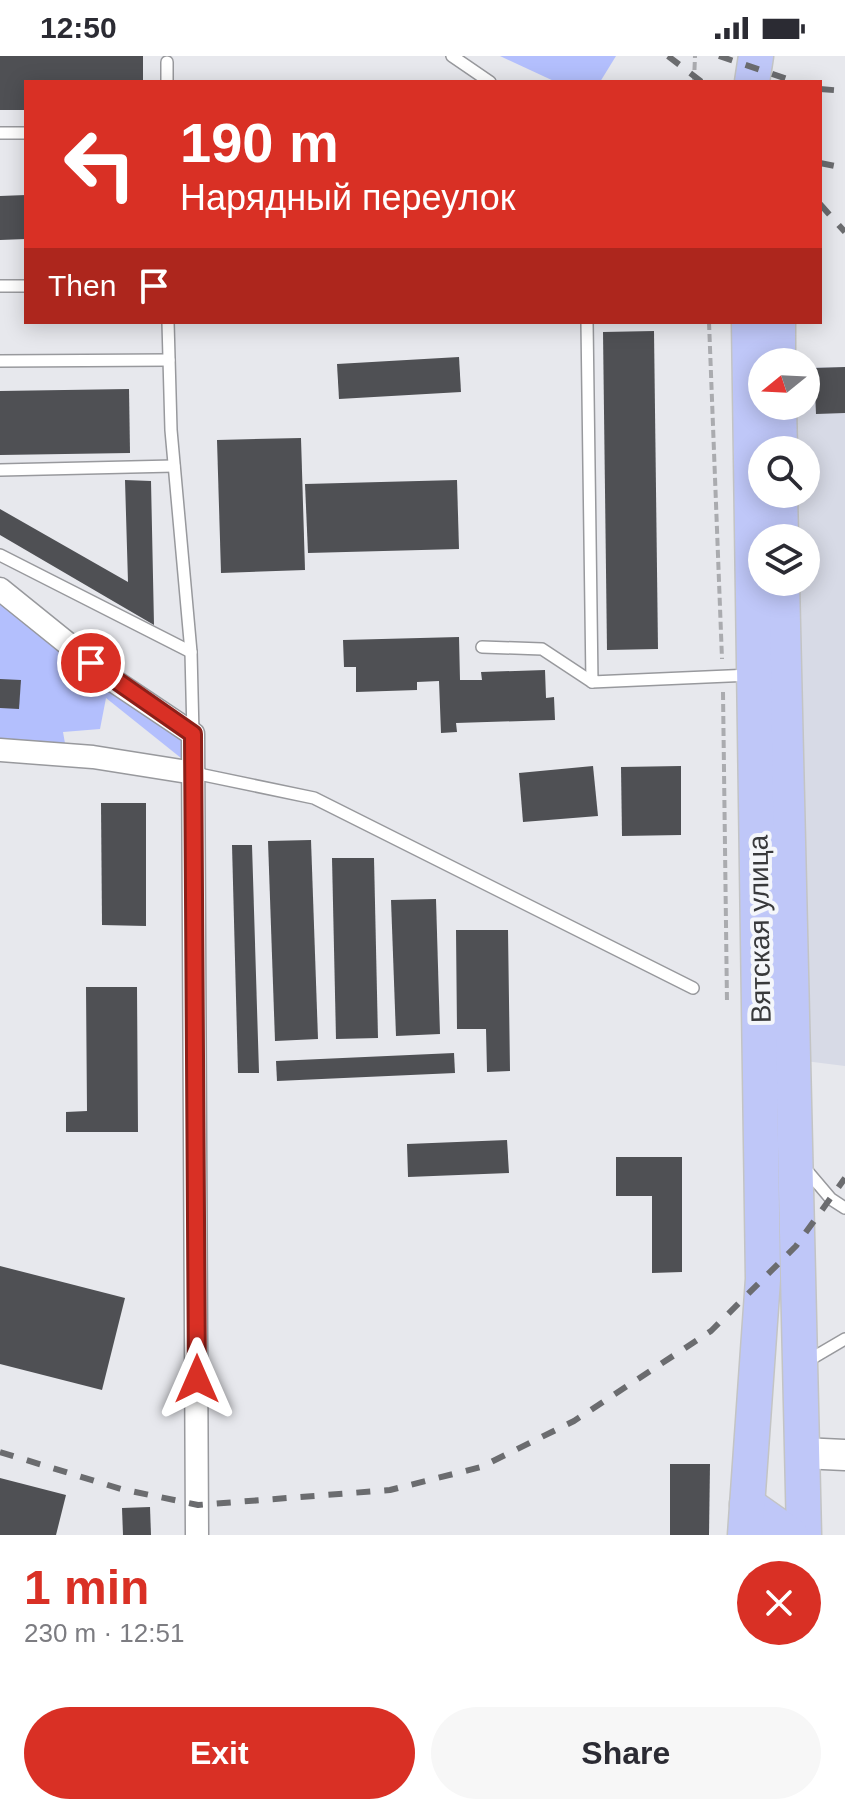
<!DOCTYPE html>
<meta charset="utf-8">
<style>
:root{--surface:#fff;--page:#f7f7f7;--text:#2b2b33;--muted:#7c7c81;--accent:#d93025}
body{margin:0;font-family:Helvetica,sans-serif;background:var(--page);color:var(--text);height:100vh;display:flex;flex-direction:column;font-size:30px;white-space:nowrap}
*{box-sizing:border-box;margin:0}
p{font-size:26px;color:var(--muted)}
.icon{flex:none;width:44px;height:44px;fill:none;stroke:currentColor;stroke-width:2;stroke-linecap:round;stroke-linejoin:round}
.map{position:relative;height:1479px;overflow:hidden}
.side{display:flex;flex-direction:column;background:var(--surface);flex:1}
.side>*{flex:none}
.top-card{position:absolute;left:24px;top:24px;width:798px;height:244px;border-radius:0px;box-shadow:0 4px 20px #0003;background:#d93025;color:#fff;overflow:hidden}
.needle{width:52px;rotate:252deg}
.fabs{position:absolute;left:748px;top:292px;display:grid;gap:16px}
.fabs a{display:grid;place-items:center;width:72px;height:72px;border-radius:50%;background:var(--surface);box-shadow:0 4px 20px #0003;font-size:40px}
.pin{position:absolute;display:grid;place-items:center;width:68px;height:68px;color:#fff;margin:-34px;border:4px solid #fff;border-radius:50%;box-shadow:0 2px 8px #0007}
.me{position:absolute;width:88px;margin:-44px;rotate:0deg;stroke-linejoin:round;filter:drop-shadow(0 0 6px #0008)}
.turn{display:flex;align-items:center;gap:28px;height:168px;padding:0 24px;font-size:36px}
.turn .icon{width:104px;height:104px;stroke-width:2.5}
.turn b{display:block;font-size:56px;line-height:68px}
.then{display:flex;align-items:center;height:76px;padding:0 24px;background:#0003;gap:16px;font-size:30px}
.round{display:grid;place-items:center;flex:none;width:84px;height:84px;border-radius:42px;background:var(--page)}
.overview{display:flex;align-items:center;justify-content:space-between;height:136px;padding:0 24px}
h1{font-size:48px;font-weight:800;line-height:60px;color:var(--accent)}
.cta{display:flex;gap:16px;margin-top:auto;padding:16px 24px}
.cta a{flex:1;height:92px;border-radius:48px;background:var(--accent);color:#fff;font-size:32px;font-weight:800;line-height:92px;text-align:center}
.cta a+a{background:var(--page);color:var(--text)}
.status{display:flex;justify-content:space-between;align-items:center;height:56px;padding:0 40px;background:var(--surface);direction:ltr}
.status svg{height:22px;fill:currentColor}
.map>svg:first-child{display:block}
.built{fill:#d7dae6}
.green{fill:#b3bffd}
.building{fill:#4f5054}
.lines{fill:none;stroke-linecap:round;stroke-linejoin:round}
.lane-casing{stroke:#98999d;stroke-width:14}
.street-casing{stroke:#98999d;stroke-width:25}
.secondary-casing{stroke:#98999d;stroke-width:33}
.primary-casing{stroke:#c3c4c4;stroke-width:37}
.path{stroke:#aaabaf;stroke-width:4;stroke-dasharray:8 4;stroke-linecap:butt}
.lane{stroke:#fff;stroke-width:11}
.street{stroke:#fff;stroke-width:22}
.secondary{stroke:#fff;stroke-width:30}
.primary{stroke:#bfc7f8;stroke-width:34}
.rail{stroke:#6b6c6f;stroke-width:6;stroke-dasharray:14 14;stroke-linecap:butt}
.route-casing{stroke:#8d1f18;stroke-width:20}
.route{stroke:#d93025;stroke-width:14}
.labels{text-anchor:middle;stroke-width:8;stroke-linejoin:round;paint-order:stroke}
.street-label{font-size:28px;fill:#38393b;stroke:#f4f6fa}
</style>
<div class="status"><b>12:50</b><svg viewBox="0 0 49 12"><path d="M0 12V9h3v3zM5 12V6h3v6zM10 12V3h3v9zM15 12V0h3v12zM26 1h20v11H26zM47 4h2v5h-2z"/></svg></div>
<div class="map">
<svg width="845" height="1479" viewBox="0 0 845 1479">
<rect width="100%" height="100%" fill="#e7e8ed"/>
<path class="built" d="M806,311H845V1010L805,1005L798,526H806V482H797V438H806V394H796L795,350H806Z"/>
<g class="green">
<path d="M500,0H616L600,26H556Z"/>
<path d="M0,539L188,681L186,706L106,642L100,673L63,676L66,693H0Z"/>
</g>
<g class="building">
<path d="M0,0H143V26H26V54H0Z"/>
<path d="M26,139V183L0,184V140Z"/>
<path d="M654,275L658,593L607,594L603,276Z"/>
<path d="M459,301L461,336L339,343L337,308Z"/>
<path d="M845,311V357L816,358L814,312Z"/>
<path d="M129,333L130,397L0,399V335Z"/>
<path d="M301,382L305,514L221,517L217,384Z"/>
<path d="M125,424L151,425L154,569L0,479V453L128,526Z"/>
<path d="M457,424L459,493L308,497L305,428Z"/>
<path d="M459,581L460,624H482L481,616L545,614L546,642L554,641L555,664L456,667L457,676L441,677L439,625L417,626V634L356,636V611H344L343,584Z"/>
<path d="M0,623L21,624L19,653L0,652Z"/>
<path d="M593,710L598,760L523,766L519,717Z"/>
<path d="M681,710V779L622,780L621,711Z"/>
<path d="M101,747H146V870L102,869Z"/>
<path d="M311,784L318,983L275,985L268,785Z"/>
<path d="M232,789H252L259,1017H238Z"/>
<path d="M332,802H374L378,982L336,983Z"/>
<path d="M436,843L440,978L396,980L391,844Z"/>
<path d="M456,874H508L510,1015L487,1016L486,973H457Z"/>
<path d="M86,931H137L138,1076H66V1056L87,1055Z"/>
<path d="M454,997L455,1017L277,1025L276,1005Z"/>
<path d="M507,1084L509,1117L408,1121L407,1088Z"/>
<path d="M616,1101H682V1216L652,1217V1140H616Z"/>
<path d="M0,1210L125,1242L102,1334L0,1308Z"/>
<path d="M670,1408H710L709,1479H670Z"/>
<path d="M0,1422L66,1439L56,1479H0Z"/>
<path d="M150,1451L151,1479H123L122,1452Z"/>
</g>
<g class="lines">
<g class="lane-casing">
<g id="lane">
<path d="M452,0L490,26"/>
<path d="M167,26V6"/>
<path d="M0,77H26"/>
<path d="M0,230H26"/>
<path d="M168,266L171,374L191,596L193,678"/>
<path d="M587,266L592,626L751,619"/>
<path d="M0,305L169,304"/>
<path d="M0,414L174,410"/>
<path d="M0,499L191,596"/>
<path d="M482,591L542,593L592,626"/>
<path d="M194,717L314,742L693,932"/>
<path d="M803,1110L831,1143L845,1152"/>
<path d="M804,1307L845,1283"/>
</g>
</g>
<g class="street-casing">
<g id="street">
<path d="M0,533L114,625L193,678L197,1479"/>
<path d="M0,694L93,701L194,717"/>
</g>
</g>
<g class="secondary-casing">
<path id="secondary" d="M802,1397L845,1399"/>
</g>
<g class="primary-casing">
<g id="primary">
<path d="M752,26L756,0"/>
<path d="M778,266V306"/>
<path d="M779,350L780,394"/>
<path d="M780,438L781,482"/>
<path d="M782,526L804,1479"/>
<path d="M747,1448L791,1479"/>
<path d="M745,1479L763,1223L749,266"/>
</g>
</g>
<g class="path">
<path d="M694,26L695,0"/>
<path d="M709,266L722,603"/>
<path d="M723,636L727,946"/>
</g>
<use href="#lane" class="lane"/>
<use href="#street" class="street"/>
<use href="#secondary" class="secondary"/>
<use href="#primary" class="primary"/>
<g class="rail">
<path d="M668,0L702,26"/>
<path d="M719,0L796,26"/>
<path d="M820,33L845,35"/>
<path d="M820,107L845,112"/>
<path d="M820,148L845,176"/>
<path d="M0,1396L121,1433L198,1449L390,1434L481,1411L574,1365L711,1275L796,1190L845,1122"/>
</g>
</g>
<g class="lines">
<g class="route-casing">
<path id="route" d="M91,607L193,678L197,1323"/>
</g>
<use href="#route" class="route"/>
</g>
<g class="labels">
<g class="street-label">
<text transform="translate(759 873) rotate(-91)" y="10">Вятская улица</text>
</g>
</g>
</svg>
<div class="fabs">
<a><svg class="needle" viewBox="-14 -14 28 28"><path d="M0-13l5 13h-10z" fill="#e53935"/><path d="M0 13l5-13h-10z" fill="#7c7c81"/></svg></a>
<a><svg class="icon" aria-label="search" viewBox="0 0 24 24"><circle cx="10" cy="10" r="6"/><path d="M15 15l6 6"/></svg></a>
<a><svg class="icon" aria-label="layers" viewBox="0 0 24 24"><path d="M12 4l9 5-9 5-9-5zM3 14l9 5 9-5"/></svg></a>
</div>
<div class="pin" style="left:91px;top:607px;background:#d93025"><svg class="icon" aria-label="arrive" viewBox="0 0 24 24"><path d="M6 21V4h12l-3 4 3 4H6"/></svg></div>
<svg class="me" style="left:197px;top:1323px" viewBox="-20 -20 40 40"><path d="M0-17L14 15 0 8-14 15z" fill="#d93025" stroke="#fff" stroke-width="4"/></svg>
<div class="top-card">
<div class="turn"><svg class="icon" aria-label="left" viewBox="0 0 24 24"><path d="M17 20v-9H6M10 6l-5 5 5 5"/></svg><div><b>190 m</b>Нарядный переулок</div></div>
<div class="then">Then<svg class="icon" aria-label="arrive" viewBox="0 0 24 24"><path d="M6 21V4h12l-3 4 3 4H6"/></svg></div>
</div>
</div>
<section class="side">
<div class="overview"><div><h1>1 min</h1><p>230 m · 12:51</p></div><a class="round" style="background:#d93025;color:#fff"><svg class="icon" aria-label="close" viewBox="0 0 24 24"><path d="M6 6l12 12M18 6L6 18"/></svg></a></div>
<div class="cta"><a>Exit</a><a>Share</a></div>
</section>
